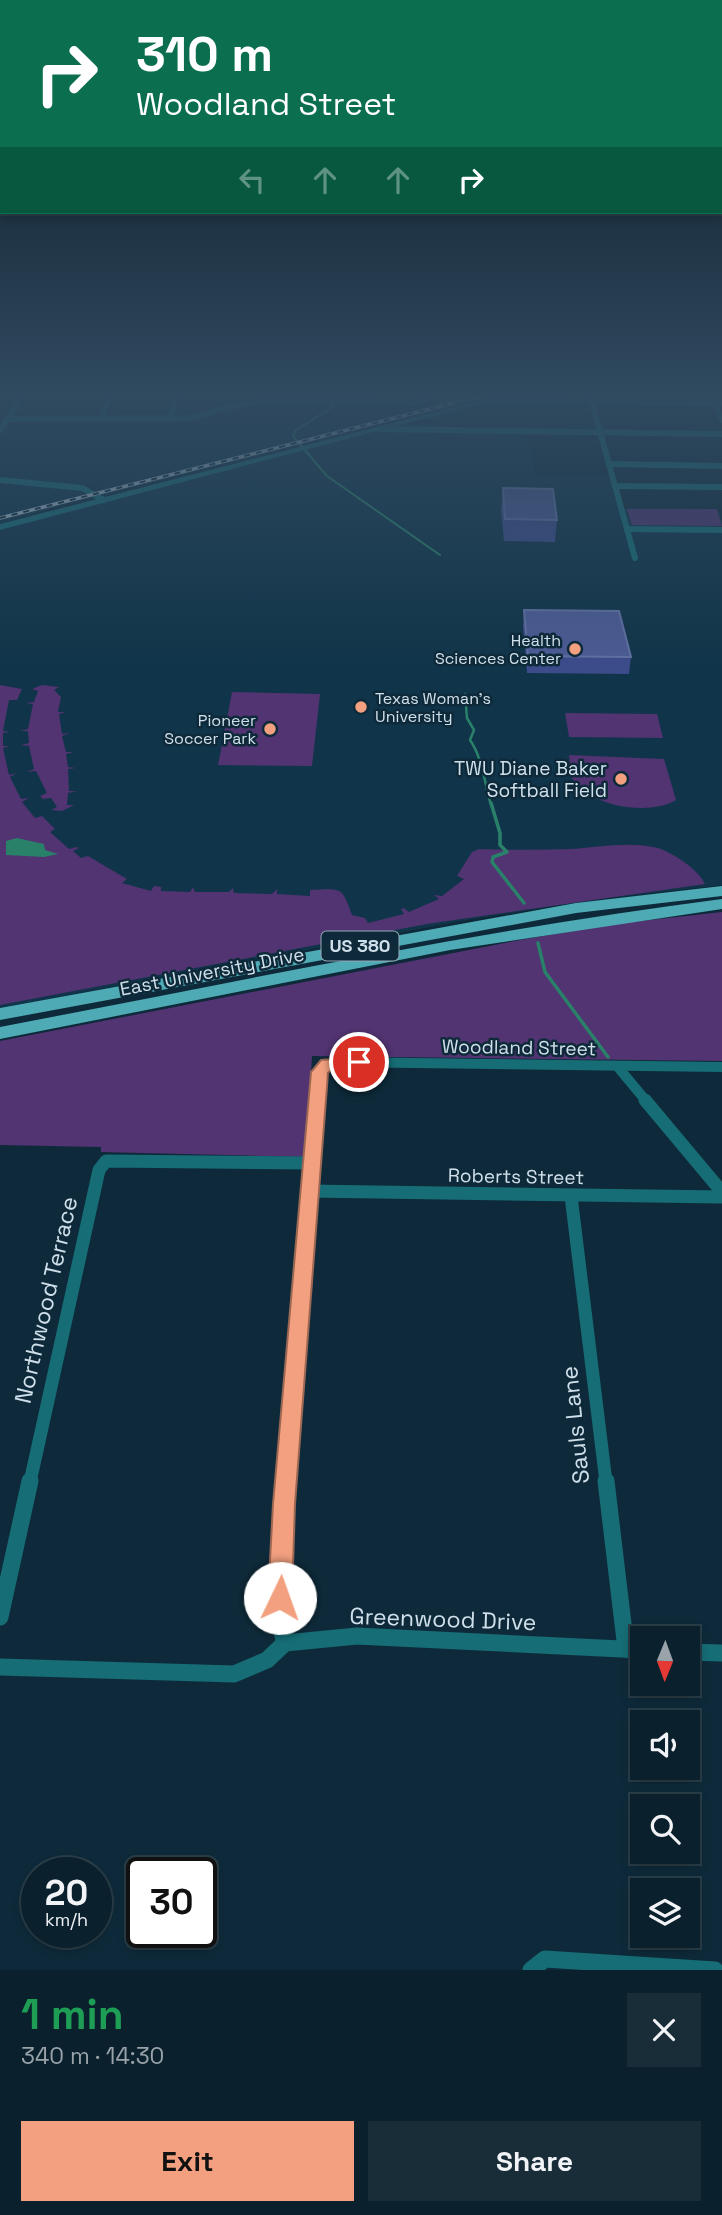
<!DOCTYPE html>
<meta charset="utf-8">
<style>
:root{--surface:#0a202c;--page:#182d38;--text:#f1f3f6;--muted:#99a3a9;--line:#2a3e48;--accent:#f2a07f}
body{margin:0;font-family:"Space Grotesk",sans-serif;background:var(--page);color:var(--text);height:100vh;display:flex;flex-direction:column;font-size:26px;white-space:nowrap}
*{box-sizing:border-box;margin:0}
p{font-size:23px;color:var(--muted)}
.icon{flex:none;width:38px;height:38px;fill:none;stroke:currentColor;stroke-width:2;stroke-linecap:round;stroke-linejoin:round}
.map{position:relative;height:1970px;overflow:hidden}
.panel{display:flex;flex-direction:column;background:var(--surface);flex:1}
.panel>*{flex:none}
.hud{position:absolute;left:0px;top:0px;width:723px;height:214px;box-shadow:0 4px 10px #0003,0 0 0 2px var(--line);background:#0b6e4f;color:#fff;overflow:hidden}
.needle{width:46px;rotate:181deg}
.fabs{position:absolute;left:630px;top:1626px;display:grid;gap:14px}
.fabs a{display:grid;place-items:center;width:70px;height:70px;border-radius:0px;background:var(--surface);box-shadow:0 4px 10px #0003,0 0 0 2px var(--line);font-size:35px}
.speed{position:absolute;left:21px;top:1857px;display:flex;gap:14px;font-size:35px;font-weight:700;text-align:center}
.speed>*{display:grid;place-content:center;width:91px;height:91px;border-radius:50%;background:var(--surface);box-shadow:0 4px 10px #0003,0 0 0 2px var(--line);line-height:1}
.speed small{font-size:18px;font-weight:400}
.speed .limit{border:4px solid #111;border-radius:10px;background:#fff;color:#111}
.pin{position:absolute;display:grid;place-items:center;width:60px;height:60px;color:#fff;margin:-30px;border:4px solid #fff;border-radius:50%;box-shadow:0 2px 7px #0007}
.me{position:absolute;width:77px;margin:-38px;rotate:3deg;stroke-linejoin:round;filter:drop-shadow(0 0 5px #0008)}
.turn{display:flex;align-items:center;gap:24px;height:147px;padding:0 21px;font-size:32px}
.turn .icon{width:91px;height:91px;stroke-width:2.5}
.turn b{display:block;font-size:49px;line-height:60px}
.lanes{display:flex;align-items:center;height:66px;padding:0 21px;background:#0003;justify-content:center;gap:35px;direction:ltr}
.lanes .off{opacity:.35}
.round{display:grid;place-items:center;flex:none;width:74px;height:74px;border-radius:0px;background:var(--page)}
.headline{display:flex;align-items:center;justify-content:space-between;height:119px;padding:0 21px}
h1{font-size:42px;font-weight:700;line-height:52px;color:#1e9e55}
.primary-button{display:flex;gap:14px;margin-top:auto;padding:14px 21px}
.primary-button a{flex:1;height:80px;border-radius:0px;background:var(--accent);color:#111;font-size:28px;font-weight:700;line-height:80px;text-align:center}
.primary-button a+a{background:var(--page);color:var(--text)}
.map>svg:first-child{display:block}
.built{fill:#103449}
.green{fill:#513471}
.water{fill:#2a816a}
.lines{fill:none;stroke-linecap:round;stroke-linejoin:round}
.stream-far2{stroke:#2a816a;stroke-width:2}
.stream-far1{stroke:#2a816a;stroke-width:2.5}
.stream{stroke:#2a816a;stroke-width:3.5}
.minor-far3{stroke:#166d75;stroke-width:6}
.minor-far2{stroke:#166d75;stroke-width:10}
.minor-far1{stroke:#166d75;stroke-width:13}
.minor{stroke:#166d75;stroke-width:17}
.tertiary{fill:#166d75;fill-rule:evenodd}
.primary{fill:#4eaab4;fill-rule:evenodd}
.rail-casing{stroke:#adbfca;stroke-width:3.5}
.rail{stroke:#0e2a3a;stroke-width:2;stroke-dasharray:6;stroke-linecap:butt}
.wall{fill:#3c4b8a}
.building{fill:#4c5b95;stroke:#6170a2;stroke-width:2}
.route{fill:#f2a07f;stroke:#9d6853;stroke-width:2}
.poi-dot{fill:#f2a07f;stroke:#0e2a3a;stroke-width:2.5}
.labels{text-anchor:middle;stroke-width:5;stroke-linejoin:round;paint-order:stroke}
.far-poi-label{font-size:16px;fill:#d0e0ea;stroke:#0e2a3a;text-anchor:end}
.shield{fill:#0e2a3a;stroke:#96a9b5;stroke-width:2}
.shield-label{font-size:18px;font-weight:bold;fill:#d0e0ea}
.poi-label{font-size:19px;fill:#d0e0ea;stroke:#0e2a3a;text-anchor:end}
.street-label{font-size:19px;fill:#d0e0ea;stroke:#0e2a3a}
.near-street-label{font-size:23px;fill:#d0e0ea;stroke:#0e2a3a}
</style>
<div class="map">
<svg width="722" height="1970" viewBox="0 0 722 1970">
<rect width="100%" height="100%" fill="#0e2a3a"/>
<g class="built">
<path d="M169,392H381V401L423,400L428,392H506L103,495L91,487L80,492L89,498L0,523V426L4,419H161Z"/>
<path d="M372,432L527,433L535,475H608L618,508L717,509L722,521V885L601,899L467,920L0,1008V530Z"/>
</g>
<g class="green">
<path d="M627,509H717L722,526L632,525Z"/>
<path d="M0,685L22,689L17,700H9L3,731L10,732L3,733V746H10L3,748L9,775L17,773L10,777L21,799L29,798L22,802L35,818L42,816L55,829L50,832L69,849L77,847L79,848L73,851L81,858L88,856L127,879L122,883L151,891L154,886L161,887V891L190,892L193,887L195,892H229L233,888L234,893L272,894L277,889V894L310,896V890C340,889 342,885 352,915L365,918L368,923L404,914L401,909L404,908L409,912L439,899L434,895L442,896L464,879L457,876L472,852L479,849C510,850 541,850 572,849C599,847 631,841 658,848C673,853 698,869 705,884L427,924L0,1005Z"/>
<path d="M42,685L59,687L54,690L61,697L58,712H66L59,714L62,734L70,733L62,736L66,752H74L66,754L68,767L76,768L68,769L69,791H77L68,793L67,805H74L62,811L51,810L57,807L51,798L43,799L40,796L47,793L36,771L27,772L34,769L29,746L21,745L29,743L28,731H20L28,729L33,704L26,703L34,702L38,691L32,689Z"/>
<path d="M232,692L320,694L312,766L218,765Z"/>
<path d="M565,713L657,714L663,738L569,737Z"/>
<path d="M569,755L664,759L676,800C649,816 593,807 574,781C567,772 571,764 569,755Z"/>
<path d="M722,912V1061L312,1056L306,1157L101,1152V1147L0,1145V1041L520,940L614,924Z"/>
</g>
<path class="water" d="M17,838L44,844L45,850L58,854L44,857L6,855V841Z"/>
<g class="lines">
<g class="stream-far2">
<path d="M331,392L334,399"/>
<path d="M334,402L333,407L296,430L293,436L327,476L440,555"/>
</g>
<path class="stream-far1" d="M465,694L467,718L474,730L470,740C483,759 484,782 491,805"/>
<g class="stream">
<path d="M491,803L500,833V845L507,852L493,857L492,862L524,903"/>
<path d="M538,943L545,972L608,1057"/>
</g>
<g class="minor-far3">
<path d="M589,392L635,558"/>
<path d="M709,392L722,420"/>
<path d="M492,400L722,403"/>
<path d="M9,419L190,418L243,403L273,400L414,402L428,398V392"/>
<path d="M100,419L113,392"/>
<path d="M169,419L178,392"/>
<path d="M379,429L722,434"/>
<path d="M0,430L25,392"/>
<path d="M609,464L722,466"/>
<path d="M0,480L82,488L104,500"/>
<path d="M615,486L722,487"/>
<path d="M627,529L722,530"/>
</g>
<g class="minor-far2">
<path d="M617,1066L647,1102"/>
<path d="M318,1102C319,1082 316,1066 339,1062L722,1067"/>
</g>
<g class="minor-far1">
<path d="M645,1100L722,1192"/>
<path d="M309,1191L722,1197"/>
<path d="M571,1196L606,1482"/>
<path d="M30,1482L99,1170L106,1161L313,1163"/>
<path d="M286,1482L318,1100"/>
</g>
<g class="minor">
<path d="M606,1481L626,1649"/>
<path d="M0,1617L30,1481"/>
<path d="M285,1643L279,1621L286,1481"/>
<path d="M688,1652L722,1653"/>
<path d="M0,1667L234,1674L267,1660L285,1643L357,1636L642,1650"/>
<path d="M531,1970L545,1959L715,1970"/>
</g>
<path class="tertiary" d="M513,392H526L0,530V524Z"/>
<g class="primary">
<path d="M722,886V896L576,913L0,1020V1008L576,903Z"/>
<path d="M722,899V909L450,950L0,1039V1027C240,981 479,930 722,899Z"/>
</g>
<g class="rail-casing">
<path id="rail" d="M0,518L497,392"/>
</g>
<use href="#rail" class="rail"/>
</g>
<g class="wall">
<path d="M503,488L557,520L555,542L504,541L501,510Z"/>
<path d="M524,610L631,657L629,674L527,673L523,627Z"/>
</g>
<g class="building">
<path d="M503,488L553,489L557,520L505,519Z"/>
<path d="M524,610L619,611L631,657L528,656Z"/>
</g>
<linearGradient id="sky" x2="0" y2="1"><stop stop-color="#081720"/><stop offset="0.59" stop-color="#304a60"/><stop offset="1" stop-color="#304a60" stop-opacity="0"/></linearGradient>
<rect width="722" height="668" fill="url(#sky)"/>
<path class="route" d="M359,1057L365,1058L367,1062L365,1066L332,1070L328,1073L295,1504L292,1598L288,1606L280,1609L271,1606L268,1598L273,1504L311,1072L321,1060Z"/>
<g class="poi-dot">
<circle cx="575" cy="649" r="7"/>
<circle cx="361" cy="707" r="7"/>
<circle cx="270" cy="729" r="7"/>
<circle cx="621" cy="779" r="7"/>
</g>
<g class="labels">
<g class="far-poi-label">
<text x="561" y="646">Health<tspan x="561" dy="18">Sciences Center</tspan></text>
<text x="375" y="704" text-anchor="start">Texas Woman's<tspan x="375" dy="18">University</tspan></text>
<text x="256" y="726">Pioneer<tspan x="256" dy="18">Soccer Park</tspan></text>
</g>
<rect class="shield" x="321.5" y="931.5" width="77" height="29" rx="5"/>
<g class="shield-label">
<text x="360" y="952">US 380</text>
</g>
<g class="poi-label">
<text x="607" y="775">TWU Diane Baker<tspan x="607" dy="22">Softball Field</tspan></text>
</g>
<g class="street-label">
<text transform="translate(212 971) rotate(-11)" y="7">East University Drive</text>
<text transform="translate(519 1047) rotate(1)" y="7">Woodland Street</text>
<text transform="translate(516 1176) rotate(1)" y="7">Roberts Street</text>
</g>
<g class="near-street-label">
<text transform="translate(46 1300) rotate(-77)" y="8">Northwood Terrace</text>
<text transform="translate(575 1425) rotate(-96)" y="8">Sauls Lane</text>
<text transform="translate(443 1619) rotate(2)" y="8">Greenwood Drive</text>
</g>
</g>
</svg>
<div class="fabs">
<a><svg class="needle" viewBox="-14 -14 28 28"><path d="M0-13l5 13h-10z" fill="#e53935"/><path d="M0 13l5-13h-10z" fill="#99a3a9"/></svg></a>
<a><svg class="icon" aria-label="sound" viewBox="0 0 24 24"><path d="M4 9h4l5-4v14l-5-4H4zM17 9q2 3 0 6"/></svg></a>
<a><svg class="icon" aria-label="search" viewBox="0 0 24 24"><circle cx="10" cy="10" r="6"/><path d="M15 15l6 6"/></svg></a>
<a><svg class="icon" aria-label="layers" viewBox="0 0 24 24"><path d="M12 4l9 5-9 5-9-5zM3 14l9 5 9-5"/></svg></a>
</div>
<div class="speed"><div>20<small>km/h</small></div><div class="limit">30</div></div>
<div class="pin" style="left:359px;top:1062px;background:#d93025"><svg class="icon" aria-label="arrive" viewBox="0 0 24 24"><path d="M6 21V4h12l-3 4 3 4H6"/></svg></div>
<svg class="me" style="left:280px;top:1598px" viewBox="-20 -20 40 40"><circle r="19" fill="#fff"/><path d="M0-13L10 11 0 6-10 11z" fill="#f2a07f"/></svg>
<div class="hud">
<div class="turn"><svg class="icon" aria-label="right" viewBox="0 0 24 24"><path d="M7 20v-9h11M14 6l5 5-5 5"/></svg><div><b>310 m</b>Woodland Street</div></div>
<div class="lanes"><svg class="icon off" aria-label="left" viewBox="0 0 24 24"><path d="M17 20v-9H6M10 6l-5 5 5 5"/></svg><svg class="icon off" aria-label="ahead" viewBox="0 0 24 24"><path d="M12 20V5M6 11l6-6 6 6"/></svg><svg class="icon off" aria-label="ahead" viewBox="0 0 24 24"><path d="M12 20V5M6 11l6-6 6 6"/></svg><svg class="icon" aria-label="right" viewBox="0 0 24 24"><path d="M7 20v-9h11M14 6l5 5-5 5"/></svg></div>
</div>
</div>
<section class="panel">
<div class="headline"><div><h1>1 min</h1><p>340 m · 14:30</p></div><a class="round"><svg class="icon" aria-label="close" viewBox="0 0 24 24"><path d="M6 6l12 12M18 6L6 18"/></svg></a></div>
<div class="primary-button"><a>Exit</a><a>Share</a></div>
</section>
